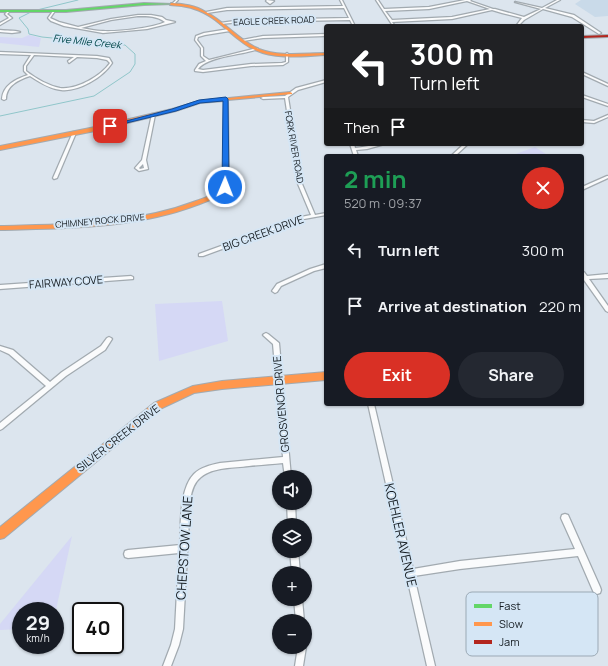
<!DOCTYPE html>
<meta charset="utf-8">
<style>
:root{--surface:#171b24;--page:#242831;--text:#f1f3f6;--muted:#9ea1a6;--accent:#d93025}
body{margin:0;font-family:Manrope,sans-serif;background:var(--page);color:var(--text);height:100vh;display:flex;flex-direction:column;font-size:15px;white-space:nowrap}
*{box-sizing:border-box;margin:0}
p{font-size:13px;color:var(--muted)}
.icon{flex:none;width:22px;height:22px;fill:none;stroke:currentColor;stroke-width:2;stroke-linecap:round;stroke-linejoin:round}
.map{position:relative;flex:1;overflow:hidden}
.side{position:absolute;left:324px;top:154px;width:260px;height:252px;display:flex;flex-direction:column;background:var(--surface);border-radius:4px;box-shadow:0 1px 3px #0004}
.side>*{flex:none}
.banner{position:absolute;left:324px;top:24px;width:260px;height:122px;border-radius:4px;box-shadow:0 1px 3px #0004;background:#202124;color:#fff;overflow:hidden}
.buttons{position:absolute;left:272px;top:470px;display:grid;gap:8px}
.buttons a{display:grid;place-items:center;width:40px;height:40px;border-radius:50%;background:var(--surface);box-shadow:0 1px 3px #0004;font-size:20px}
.speed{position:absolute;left:12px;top:602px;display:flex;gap:8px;font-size:20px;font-weight:700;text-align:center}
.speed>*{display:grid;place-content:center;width:52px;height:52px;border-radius:50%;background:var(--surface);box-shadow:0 1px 3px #0004;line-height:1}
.speed small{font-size:10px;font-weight:400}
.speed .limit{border:2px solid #111;border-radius:6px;background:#fff;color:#111}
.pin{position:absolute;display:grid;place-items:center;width:34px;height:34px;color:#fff;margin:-17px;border-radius:8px;box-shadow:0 2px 6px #0006}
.me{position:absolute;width:44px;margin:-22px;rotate:1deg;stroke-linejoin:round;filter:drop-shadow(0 0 3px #0008)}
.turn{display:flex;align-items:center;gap:14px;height:84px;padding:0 20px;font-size:18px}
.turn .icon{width:52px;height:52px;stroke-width:2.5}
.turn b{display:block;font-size:28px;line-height:34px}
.then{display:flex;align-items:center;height:38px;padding:0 20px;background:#0003;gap:8px;font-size:15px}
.round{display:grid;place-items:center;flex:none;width:42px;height:42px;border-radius:21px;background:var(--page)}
.overview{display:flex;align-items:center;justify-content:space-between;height:68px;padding:0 20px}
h1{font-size:24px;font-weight:700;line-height:30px;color:#1e9e55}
.cta{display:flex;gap:8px;margin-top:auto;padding:8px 20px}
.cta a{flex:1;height:46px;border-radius:24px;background:var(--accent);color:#fff;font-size:16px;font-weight:700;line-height:46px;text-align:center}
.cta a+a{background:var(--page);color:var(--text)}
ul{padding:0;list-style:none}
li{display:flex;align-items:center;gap:12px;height:56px;padding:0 20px}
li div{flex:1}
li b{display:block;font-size:15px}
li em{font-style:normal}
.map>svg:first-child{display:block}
.built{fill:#c9dae9}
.green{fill:#d5d8f5}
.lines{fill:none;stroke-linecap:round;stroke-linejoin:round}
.stream{stroke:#90c6ca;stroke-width:1}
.street-casing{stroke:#a2aab0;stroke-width:2.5}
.fast-casing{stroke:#a2aab0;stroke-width:2}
.slow-casing{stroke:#a2aab0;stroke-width:2}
.jam-casing{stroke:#a2aab0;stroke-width:2}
.street{fill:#fafbfc;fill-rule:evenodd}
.fast{fill:#63d668;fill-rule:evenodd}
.slow{fill:#ff974d;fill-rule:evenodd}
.jam{fill:#b3261e;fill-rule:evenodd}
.route{fill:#1a73e8;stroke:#114b97}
.labels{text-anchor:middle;stroke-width:4;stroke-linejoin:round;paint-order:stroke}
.far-street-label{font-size:9px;fill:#151c21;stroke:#d5e6f5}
.far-water-label{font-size:10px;font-style:italic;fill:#00474a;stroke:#d5e6f5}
.street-label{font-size:11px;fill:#151c21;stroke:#d5e6f5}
.near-street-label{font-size:13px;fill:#151c21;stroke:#d5e6f5}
.key{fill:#d5e6f5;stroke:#9ba9b5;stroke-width:1}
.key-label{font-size:11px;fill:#151c21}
</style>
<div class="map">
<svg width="608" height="666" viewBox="0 0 608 666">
<rect width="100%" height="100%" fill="#dce5ee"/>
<path class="built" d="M581,0H608V16L595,17L575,4Z"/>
<g class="green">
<path d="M29,35L41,38L39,47L0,43V37L22,38Z"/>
<path d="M535,147L549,156H510Z"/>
<path d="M222,301L228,341L159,361L155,304Z"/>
<path d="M72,536L56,610L57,620L61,626H55V611H21V629L0,630V624Z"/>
</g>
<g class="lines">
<g class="stream">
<path d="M37,10L78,0"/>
<path d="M0,116L94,96L130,72L135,64V54L125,45L42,37L29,34L28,29L19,18L31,12"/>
</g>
<g class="street-casing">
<g id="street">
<path d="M176,0H178L175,3H173Z"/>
<path d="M267,0L274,1L270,4L266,1Z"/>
<path d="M340,0H342L355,26H353L350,20L241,22L221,24L220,23L241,20L349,18L344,8L227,10L207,13L206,12L227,8L343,6Z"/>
<path d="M376,0H378L384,9L429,7L465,0H471L470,1L493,9H495L524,17L541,9L515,2L542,8L557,0H560L545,8L574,15L601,33L599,34L572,17L543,9L524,20L518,26H516L522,18L502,13L492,10L452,19L392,22L395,26H393ZM467,1L490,9L452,17L392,20L385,11L429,9Z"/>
<path d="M8,11H10L7,14L12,18L0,25V23L9,18L5,14Z"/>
<path d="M53,11H55L50,18L59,22L78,27L111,19L138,15H151L162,17L166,20L175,22L147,29L103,33L64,26L51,21L48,18ZM138,16C148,16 157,16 165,22C153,28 117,32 103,31C96,31 89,29 81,28L111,20Z"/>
<path d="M229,29L230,31L205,35L198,37L197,40L203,48V56L209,60L257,48L258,49C243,55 208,56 198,69L203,70L251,64L282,63L286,62V54L287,53L288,54V62L283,65L251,66L203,72L195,71V70L199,64L206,61L201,56V48L195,40L196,36L204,33Z"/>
<path d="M0,30C6,31 15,30 20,32L12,33L0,32Z"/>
<path d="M326,34V36L263,38L243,41L242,40L263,36Z"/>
<path d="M0,52L97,56L109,58L112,63C103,77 79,92 61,90C50,89 39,82 30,76C18,80 6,86 6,99L4,100L2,99C3,85 16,79 28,75L24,71V66L31,55L0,54ZM34,55L74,57L68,61L69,63L77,57L97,58L107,60L110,63C101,76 77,90 60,88C49,86 35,78 26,71V66Z"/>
<path d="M582,72L608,84V86L582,74Z"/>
<path d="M326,80V82L298,90L288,97L302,184L315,215L326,213V215L304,219L203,256H199V254L301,217L311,215L298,184L285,98L263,99L261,98L263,97L285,96L296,88Z"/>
<path d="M582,95L608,104V106L582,97Z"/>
<path d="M152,114L155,115L146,160L148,169L139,171L135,168L142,160ZM143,164L144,168L140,169L139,168Z"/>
<path d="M608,115V117L594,123L582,122V120L594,121Z"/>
<path d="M73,132L76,133L57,178L54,179L53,178Z"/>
<path d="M350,144H354L355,148C365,147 375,144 385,144L367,149L356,150L358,156H354Z"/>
<path d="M464,144H468L455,156H451Z"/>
<path d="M607,176H608V178L582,190V187Z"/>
<path d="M326,264V268L314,271L281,286L277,292L275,293L272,291L277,284L310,269Z"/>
<path d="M582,271L584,272L587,276L608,274V278L589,279L608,306V312L606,311L584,280H582Z"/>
<path d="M131,276L133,277V279L0,289V285Z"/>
<path d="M266,333L268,334L279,343L291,477H285L283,463C272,464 260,465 249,466C234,468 213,467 201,477C193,483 191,493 190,502L183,629L179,645L171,666H163L171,645L175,629L179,553L128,558L125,557L124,554L125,551L128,550L180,545C181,525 179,489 194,474C201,467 211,465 220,463L283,457L273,344L264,336L263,335L264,334Z"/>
<path d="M109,337L111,338L112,339L105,350L66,376L2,429L0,430V423L46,386L9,354L0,350V346L13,350L50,382L62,372L101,346L107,338Z"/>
<path d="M368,404H374L413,569L460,561L575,549L561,518L562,515L565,514L568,515L600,587L601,590L600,593L597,594L594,593L578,556L460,569L414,576L435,666H427Z"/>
<path d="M287,503H295L296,525H288Z"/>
<path d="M290,551H298L300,573H292Z"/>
<path d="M294,599H302L304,621H296Z"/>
<path d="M305,644L306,647L303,666H295L298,647H305Z"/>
</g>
</g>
<g class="fast-casing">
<path id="fast" d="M144,3L173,4L144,5L66,12H0V10H66Z"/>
</g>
<g class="slow-casing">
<g id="slow">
<path d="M171,3C183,4 195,5 206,12C225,22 239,40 259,49C280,57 304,53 326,53V55C303,56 277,60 255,50C233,40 218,16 194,9C186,6 178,6 170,5Z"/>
<path d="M290,92L292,93V94L228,100L229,184C223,197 210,200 197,205C134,229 66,228 0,230V226C66,224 133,225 196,201C206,197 218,195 223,184L224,101L200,103L176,111L95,131L0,150V146L95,127L172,109L199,101Z"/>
<path d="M326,372V380L222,389L194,393L160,409L4,538L0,539V527L154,403L193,386L222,381Z"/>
</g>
</g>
<g class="jam-casing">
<path id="jam" d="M608,35V37L582,38V36Z"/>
</g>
<use href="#street" class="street"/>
<use href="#fast" class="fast"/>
<use href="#slow" class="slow"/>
<use href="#jam" class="jam"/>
</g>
<path class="route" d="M226,97L228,99L229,187L225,189L222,187L223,101L200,103L176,111L110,127L107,126L172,109L199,100Z"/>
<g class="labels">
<g class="far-street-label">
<text transform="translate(274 21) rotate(-2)" y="3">EAGLE CREEK ROAD</text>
<text transform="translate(294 147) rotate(80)" y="3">FORK RIVER ROAD</text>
<text transform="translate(100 221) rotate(-5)" y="3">CHIMNEY ROCK DRIVE</text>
</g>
<g class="far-water-label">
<text transform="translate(87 41) rotate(6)" y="4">Five Mile Creek</text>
</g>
<g class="street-label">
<text transform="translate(263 233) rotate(-20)" y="4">BIG CREEK DRIVE</text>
<text transform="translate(66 282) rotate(-4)" y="4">FAIRWAY COVE</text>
<text transform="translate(281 404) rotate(-95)" y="4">GROSVENOR DRIVE</text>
<text transform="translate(118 438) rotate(-38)" y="4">SILVER CREEK DRIVE</text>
</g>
<g class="near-street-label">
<text transform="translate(401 535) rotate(77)" y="5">KOEHLER AVENUE</text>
<text transform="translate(184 548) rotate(-86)" y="5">CHEPSTOW LANE</text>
</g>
</g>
<rect x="466" y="592" width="132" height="64" rx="6" class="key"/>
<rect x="474" y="604" width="18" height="4" fill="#63d668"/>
<rect x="474" y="622" width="18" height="4" fill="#ff974d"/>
<rect x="474" y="640" width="18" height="4" fill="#b3261e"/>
<g class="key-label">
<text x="499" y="610">Fast</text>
<text x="499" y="628">Slow</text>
<text x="499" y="646">Jam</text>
</g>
</svg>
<div class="buttons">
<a><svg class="icon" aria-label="sound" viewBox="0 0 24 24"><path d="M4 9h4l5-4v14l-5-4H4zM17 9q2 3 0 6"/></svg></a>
<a><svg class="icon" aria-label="layers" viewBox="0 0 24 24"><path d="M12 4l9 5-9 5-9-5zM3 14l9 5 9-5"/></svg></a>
<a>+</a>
<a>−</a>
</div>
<div class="speed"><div>29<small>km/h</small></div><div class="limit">40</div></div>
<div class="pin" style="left:110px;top:126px;background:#d93025"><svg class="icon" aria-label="arrive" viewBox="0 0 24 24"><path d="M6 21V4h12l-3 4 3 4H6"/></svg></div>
<svg class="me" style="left:225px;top:187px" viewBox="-20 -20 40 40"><circle r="17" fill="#1a73e8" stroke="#fff" stroke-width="3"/><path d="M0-11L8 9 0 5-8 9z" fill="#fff"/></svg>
<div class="banner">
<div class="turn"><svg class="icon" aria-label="left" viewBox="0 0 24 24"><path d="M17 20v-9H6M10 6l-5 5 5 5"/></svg><div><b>300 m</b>Turn left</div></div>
<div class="then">Then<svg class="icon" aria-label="arrive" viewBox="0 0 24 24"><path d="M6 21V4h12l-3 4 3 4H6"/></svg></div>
</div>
<section class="side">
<div class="overview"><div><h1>2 min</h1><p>520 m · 09:37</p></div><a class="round" style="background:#d93025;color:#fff"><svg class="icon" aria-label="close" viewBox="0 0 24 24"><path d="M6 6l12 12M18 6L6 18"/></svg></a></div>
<ul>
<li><svg class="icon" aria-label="left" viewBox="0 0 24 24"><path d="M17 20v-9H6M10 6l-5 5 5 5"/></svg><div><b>Turn left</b></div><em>300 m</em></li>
<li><svg class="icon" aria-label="arrive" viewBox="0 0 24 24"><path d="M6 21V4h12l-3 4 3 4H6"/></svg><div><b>Arrive at destination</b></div><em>220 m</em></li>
</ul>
<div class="cta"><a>Exit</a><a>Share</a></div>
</section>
</div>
